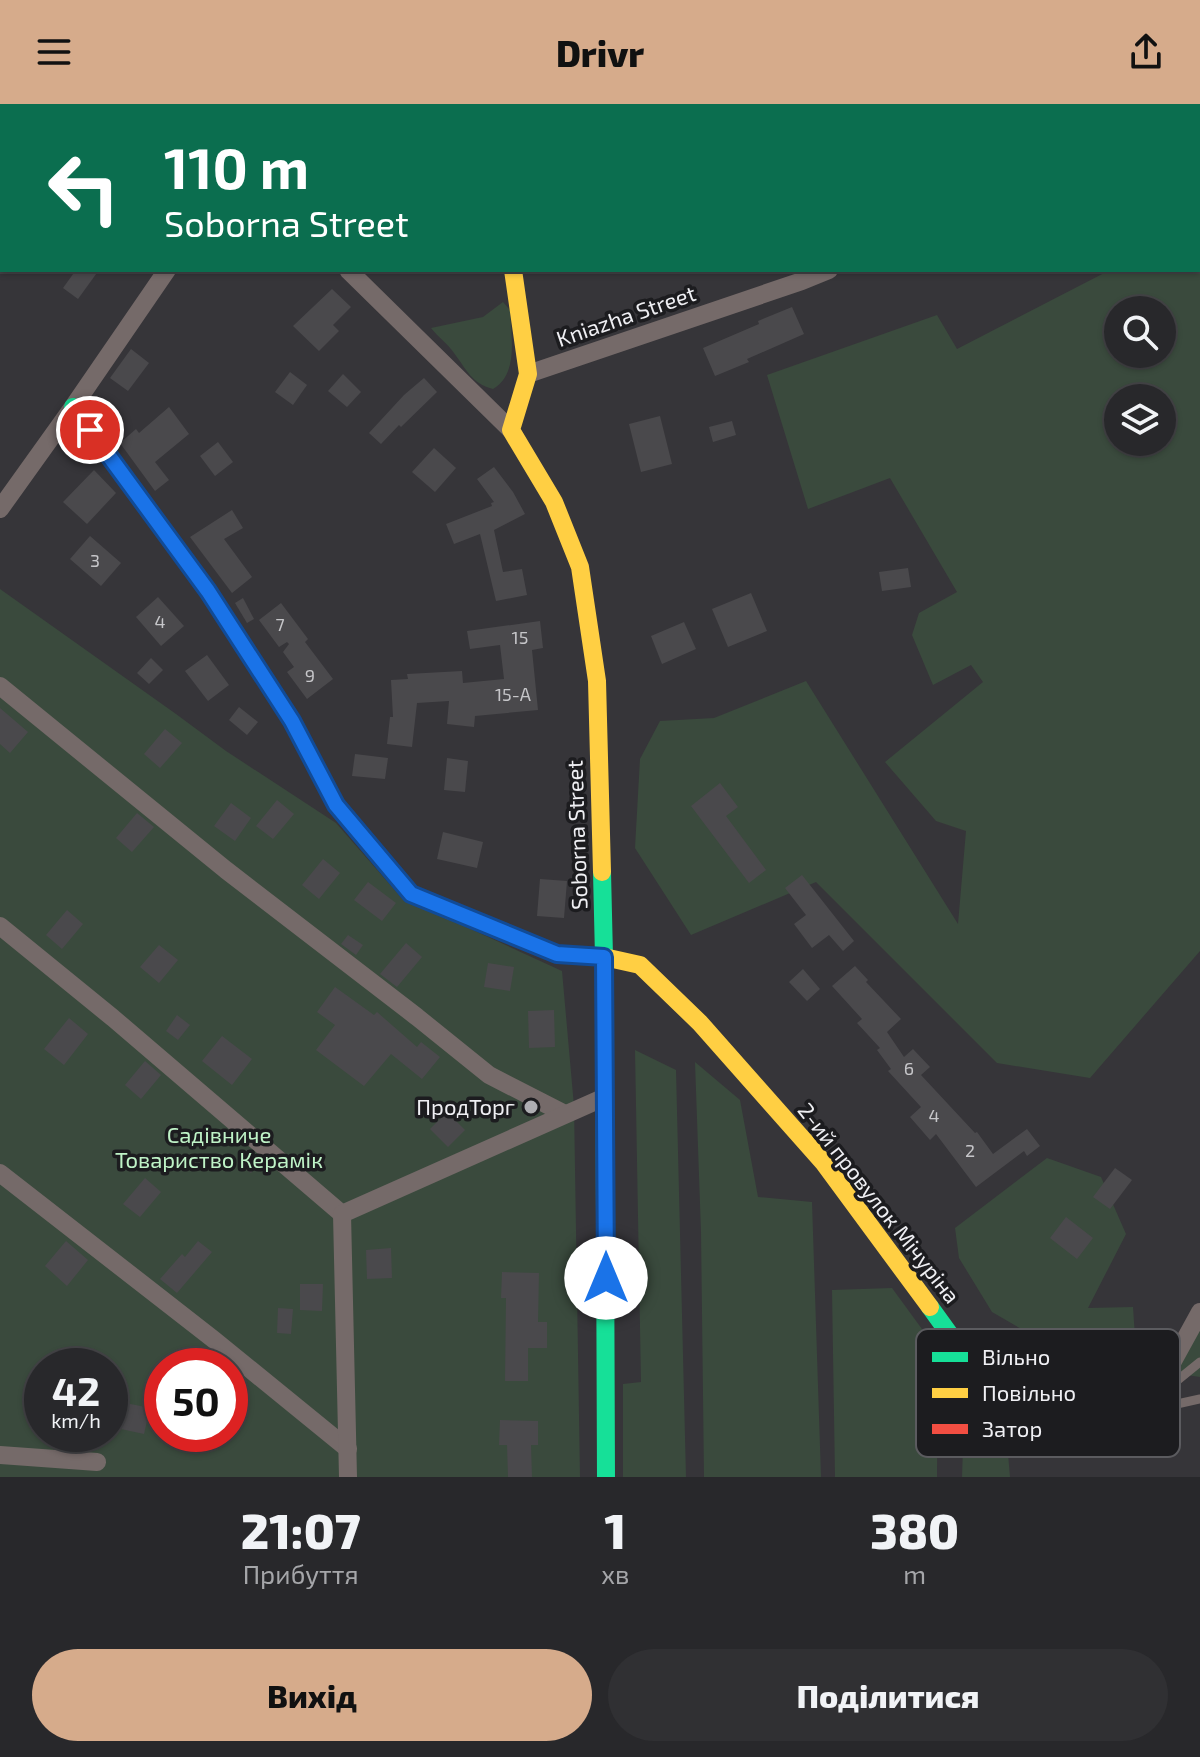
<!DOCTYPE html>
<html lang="uk">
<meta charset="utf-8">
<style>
:root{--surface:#28282b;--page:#303033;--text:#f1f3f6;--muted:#a5a6a9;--line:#444447;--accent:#d6ab8b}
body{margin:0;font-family:"Exo 2",sans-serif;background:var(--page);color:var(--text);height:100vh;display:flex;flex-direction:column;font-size:30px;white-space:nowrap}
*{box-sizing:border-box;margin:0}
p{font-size:26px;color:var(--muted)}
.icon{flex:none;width:44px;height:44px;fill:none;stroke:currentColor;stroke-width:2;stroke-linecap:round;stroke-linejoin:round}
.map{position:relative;height:1373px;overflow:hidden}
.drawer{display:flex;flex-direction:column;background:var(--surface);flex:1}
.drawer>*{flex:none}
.hud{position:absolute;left:0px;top:0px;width:1200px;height:168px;box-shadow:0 2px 6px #0004,0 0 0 2px var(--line);background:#0b6e4f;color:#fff;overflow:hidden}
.buttons{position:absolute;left:1104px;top:192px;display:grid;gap:16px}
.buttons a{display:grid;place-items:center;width:72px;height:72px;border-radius:50%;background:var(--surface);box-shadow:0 2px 6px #0004,0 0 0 2px var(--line);font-size:40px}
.speed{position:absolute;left:24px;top:1244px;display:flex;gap:16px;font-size:40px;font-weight:700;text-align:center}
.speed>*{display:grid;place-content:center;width:104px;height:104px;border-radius:50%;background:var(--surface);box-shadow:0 2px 6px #0004,0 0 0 2px var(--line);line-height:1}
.speed small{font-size:20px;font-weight:400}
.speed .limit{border:12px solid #d22;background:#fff;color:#111}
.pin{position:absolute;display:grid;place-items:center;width:68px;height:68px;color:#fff;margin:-34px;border:4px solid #fff;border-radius:50%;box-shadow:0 2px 8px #0007}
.me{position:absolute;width:88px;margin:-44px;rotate:0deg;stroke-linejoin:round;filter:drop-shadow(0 0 6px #0008)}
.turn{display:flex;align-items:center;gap:28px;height:168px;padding:0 32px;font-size:36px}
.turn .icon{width:104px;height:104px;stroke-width:2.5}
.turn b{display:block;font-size:56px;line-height:68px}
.eta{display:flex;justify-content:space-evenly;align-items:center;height:136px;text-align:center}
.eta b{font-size:48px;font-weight:800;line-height:56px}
.button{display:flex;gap:16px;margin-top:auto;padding:16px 32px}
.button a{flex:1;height:92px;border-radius:48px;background:var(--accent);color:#111;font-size:32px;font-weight:800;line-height:92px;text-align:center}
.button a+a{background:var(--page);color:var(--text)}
header{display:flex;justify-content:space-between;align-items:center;height:104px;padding:0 32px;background:var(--accent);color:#111;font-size:36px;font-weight:800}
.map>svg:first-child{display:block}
.green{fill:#3a4a3d;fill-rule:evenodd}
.building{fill:#4a494c}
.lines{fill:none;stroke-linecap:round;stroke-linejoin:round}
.lane{stroke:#756a69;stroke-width:9}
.street{stroke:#756a69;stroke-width:18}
.fast{stroke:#16e098;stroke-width:18}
.slow{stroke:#ffcf43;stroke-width:18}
.jam{stroke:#f24e42;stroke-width:18}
.route-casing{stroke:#114b97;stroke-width:20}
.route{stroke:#1a73e8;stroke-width:14}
.poi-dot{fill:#aeaeb2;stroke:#1c1c1f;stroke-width:3}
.labels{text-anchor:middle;stroke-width:7;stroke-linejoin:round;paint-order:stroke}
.number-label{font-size:18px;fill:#c6c6c9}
.street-label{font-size:22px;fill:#efeff3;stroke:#1c1c1f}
.poi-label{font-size:22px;fill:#efeff3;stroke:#1c1c1f;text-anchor:end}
.park-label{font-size:22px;fill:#bff3c7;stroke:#1c1c1f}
.key{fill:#1c1c1f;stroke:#5b5b5f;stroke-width:2}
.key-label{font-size:22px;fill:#efeff3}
</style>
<header><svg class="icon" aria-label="menu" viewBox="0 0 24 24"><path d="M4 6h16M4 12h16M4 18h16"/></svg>Drivr<svg class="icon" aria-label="share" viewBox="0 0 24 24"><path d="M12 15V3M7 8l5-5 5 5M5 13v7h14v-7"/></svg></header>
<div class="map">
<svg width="1200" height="1373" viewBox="0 0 1200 1373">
<rect width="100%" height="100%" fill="#363539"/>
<g class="green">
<path d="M1198,142L1200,145V847L1090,974L997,959L816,778L691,831L635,744L640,655L660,617L714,614L806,577L958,820L966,727L936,717L885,658L983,578L971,561L933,581L912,531L919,509L957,488L890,374L808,405L767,271L937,211L957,245L1110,166H1198ZM1118,206H1162V250H1118ZM1118,294H1162V338H1118Z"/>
<path d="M503,198L510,206C511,232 519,270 493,285C471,279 467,266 454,249C448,240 438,233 431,224L483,213Z"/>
<path d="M0,485L176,610L226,647L336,719L401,793L562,867L574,1002L580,1373H0ZM42,1262H110V1330H42ZM162,1262H230V1330H162Z"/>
<path d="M635,946L676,966L686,1373H623V1280L641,1278Z"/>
<path d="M695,958L740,996L758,1093L812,1098L821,1373H704L701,1128Z"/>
<path d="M1047,1054L1101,1073L1126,1130L1088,1204L1133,1203L1135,1233L1114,1289L1093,1307L1059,1302L1036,1295L1013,1274L1030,1230L992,1208L959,1154L955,1124Z"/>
<path d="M892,1184L938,1247L937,1373H835L832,1186Z"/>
<path d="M1200,1223V1273L1173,1269Z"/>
<path d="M1007,1338L1010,1373H962L963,1343Z"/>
</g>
<g class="building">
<path d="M76,166H99L78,195L63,184Z"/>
<path d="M332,185L351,203L333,221L339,227L319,247L293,222Z"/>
<path d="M792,203L804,230L747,255L749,258L715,272L703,244L759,220L758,217Z"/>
<path d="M131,245L149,259L128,287L110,274Z"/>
<path d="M290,268L307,281L293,301L275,288Z"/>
<path d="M343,270L361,288L347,303L328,287Z"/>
<path d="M424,274L437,288L401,323L399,321L381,340L369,329L404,291Z"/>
<path d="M169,303L189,330L155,358L169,376L155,387L120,339L136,325L139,329Z"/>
<path d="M660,312L672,360L641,368L629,320Z"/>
<path d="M732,317L736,331L713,338L709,323Z"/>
<path d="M218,338L233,358L215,372L200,352Z"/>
<path d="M434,344L456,364L435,388L412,368Z"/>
<path d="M494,363L513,388L525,410L494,426L503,468L522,465L527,491L496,497L480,430L454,440L446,420L492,402L491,399L494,398L477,375Z"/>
<path d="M94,366L116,389L87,420L63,398Z"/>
<path d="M232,406L243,424L224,435L252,473L232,489L190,433Z"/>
<path d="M90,432L121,459L101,482L70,455Z"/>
<path d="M908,464L911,483L882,487L879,468Z"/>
<path d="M751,489L767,527L728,543L712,505Z"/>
<path d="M158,493L184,522L161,542L136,513Z"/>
<path d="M243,494L254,515L247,519L235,499Z"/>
<path d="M281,499L308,535L305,538L333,575L307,595L287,568L294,563L283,548L289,540L287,538L279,543L259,516Z"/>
<path d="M540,517L543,544L532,546L538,606L475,612L474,623L447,620L449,597L417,599L412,643L387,640L390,613H393L391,576L408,575L407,570L462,567L463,579L504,575L500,541L470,545L467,527Z"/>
<path d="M684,518L696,545L662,560L651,532Z"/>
<path d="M207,551L229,581L208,597L185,567Z"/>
<path d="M151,554L163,566L149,580L137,569Z"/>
<path d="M239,603L258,618L247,631L229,616Z"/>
<path d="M0,604L28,628L10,649L0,640Z"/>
<path d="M165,625L182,639L160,664L144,650Z"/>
<path d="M355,650L388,654L385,675L352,672Z"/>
<path d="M447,654L468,657L465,688L444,686Z"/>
<path d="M720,679L738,703L726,712L766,766L749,779L691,702Z"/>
<path d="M277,696L294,710L273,735L256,722Z"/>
<path d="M231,699L251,714L235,737L214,722Z"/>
<path d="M137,709L154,723L132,748L116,734Z"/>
<path d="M443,728L483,738L477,764L437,755Z"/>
<path d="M323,755L340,769L319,795L302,781Z"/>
<path d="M802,771L854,837L843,847L829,831L812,844L794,820L806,811L785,784Z"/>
<path d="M540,775L567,777L564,814L537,812Z"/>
<path d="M368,778L396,799L382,817L354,796Z"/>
<path d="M67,806L83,820L62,845L46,831Z"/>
<path d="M348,831L363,841L356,851L341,840Z"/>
<path d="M406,839L422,853L397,883L380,870Z"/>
<path d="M159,841L178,856L159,879L140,863Z"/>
<path d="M488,859L514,863L510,887L484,883Z"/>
<path d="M855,862L868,876L866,878L901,915L887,928L904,953L913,945L930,963L921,971L975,1029L977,1028L993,1050L1027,1025L1040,1042L1027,1052L1024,1047L976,1083L936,1030L930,1036L910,1013L921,1003L888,967L891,965L877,946L880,944L857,919L862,915L832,882Z"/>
<path d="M803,865L820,885L807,897L789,878Z"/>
<path d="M335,883L374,911L377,908L417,943L421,938L440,953L422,975L391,950L364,982L316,946L335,921L317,908Z"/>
<path d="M554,906L555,943L529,944L528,907Z"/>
<path d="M177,911L190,921L178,936L166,927Z"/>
<path d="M69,914L88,930L64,961L44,945Z"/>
<path d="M222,932L252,955L232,981L202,957Z"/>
<path d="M145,957L161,971L141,995L125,981Z"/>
<path d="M447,1008L465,1026L448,1043L430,1025Z"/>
<path d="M248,1045L261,1056L251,1069L237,1059Z"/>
<path d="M1115,1064L1132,1076L1110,1105L1093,1093Z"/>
<path d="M145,1074L161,1088L140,1113L123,1100Z"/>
<path d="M1066,1113L1093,1134L1077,1155L1050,1134Z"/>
<path d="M66,1137L88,1156L67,1182L45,1162Z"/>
<path d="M198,1137L212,1148L177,1189L160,1175L182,1150L185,1153Z"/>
<path d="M391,1144L392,1174L367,1175L366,1146Z"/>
<path d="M502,1168L539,1169L538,1218H547V1244H528V1277H505L506,1194H501Z"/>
<path d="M300,1180H323L322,1207L300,1206Z"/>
<path d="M278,1204L293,1205L291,1230L277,1229Z"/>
<path d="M121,1298L150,1304L144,1330L116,1324Z"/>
<path d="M500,1316L538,1317V1341H531L532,1373H508L507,1341H499Z"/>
</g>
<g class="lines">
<g class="lane">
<path d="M566,2L568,0"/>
<path d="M1163,1288L1200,1258"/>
<path d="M1099,1320L1159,1304L1200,1295"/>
</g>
<g class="street">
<path d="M173,0L176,2"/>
<path d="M1198,19L1200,18"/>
<path d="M348,166L511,326"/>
<path d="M528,270L802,177L829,166"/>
<path d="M0,405L73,303L167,166"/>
<path d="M0,582L226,766L417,913L489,971L565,1010"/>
<path d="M0,822L113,914L342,1110"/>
<path d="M0,1069L213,1235L348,1345"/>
<path d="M1159,1304L1161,1279L1200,1208"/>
<path d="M0,1351L97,1358"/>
<path d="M348,1373L342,1110L605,993"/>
</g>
<g class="fast">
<path d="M73,303L208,487L280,598"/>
<path d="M602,768L604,853L606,1373"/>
<path d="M930,1203L956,1239L1048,1312L1096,1321"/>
</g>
<g class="slow">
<path d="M513,166L528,270L511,326L554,398L580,463L597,577L602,768"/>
<path d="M449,806L557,850L604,853L640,861L700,919L823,1058L930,1203"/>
</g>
<g class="jam">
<path d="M482,0L483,2"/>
<path d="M280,598L292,617L336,701L411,790L449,806"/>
</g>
</g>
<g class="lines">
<g class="route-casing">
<path id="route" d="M90,326L208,487L292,617L336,701L411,790L557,850L604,853L606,1174"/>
</g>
<use href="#route" class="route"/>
</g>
<circle class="poi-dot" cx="531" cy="1003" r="8"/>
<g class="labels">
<g class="number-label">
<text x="95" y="463">3</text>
<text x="160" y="524">4</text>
<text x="280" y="527">7</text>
<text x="520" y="540">15</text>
<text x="310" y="578">9</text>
<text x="513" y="597">15-А</text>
<text x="909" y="971">6</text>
<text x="934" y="1018">4</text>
<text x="970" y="1053">2</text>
</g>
<g class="street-label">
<text transform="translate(626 212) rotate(-19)" y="8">Kniazha Street</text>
<text transform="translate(577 731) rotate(-92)" y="8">Soborna Street</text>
<text transform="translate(879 1099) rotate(52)" y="8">2-ий провулок Мічуріна</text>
</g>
<g class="poi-label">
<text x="515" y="1011">ПродТорг</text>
</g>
<g class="park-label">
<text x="219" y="1039">Садівниче<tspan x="219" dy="25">Товариство Керамік</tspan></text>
</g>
</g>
<rect x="916" y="1225" width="264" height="128" rx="12" class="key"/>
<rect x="932" y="1248" width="36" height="10" fill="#16e098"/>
<rect x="932" y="1284" width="36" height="10" fill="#ffcf43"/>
<rect x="932" y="1320" width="36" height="10" fill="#f24e42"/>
<g class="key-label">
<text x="982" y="1261">Вільно</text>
<text x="982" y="1297">Повільно</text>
<text x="982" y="1333">Затор</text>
</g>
</svg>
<div class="buttons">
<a><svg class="icon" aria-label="search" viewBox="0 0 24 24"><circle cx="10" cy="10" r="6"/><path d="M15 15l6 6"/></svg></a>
<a><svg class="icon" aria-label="layers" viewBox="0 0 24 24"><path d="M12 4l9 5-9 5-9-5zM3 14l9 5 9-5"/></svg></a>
</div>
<div class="speed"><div>42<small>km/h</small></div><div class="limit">50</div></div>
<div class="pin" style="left:90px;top:326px;background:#d93025"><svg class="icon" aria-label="arrive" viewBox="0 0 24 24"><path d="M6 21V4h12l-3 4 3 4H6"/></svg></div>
<svg class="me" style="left:606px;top:1174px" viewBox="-20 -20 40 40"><circle r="19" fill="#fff"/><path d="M0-13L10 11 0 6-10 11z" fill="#1a73e8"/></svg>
<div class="hud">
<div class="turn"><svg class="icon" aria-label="left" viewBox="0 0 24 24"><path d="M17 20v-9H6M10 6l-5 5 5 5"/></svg><div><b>110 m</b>Soborna Street</div></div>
</div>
</div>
<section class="drawer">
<div class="eta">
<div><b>21:07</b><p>Прибуття</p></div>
<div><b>1</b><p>хв</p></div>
<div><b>380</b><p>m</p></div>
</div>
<div class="button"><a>Вихід</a><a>Поділитися</a></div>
</section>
